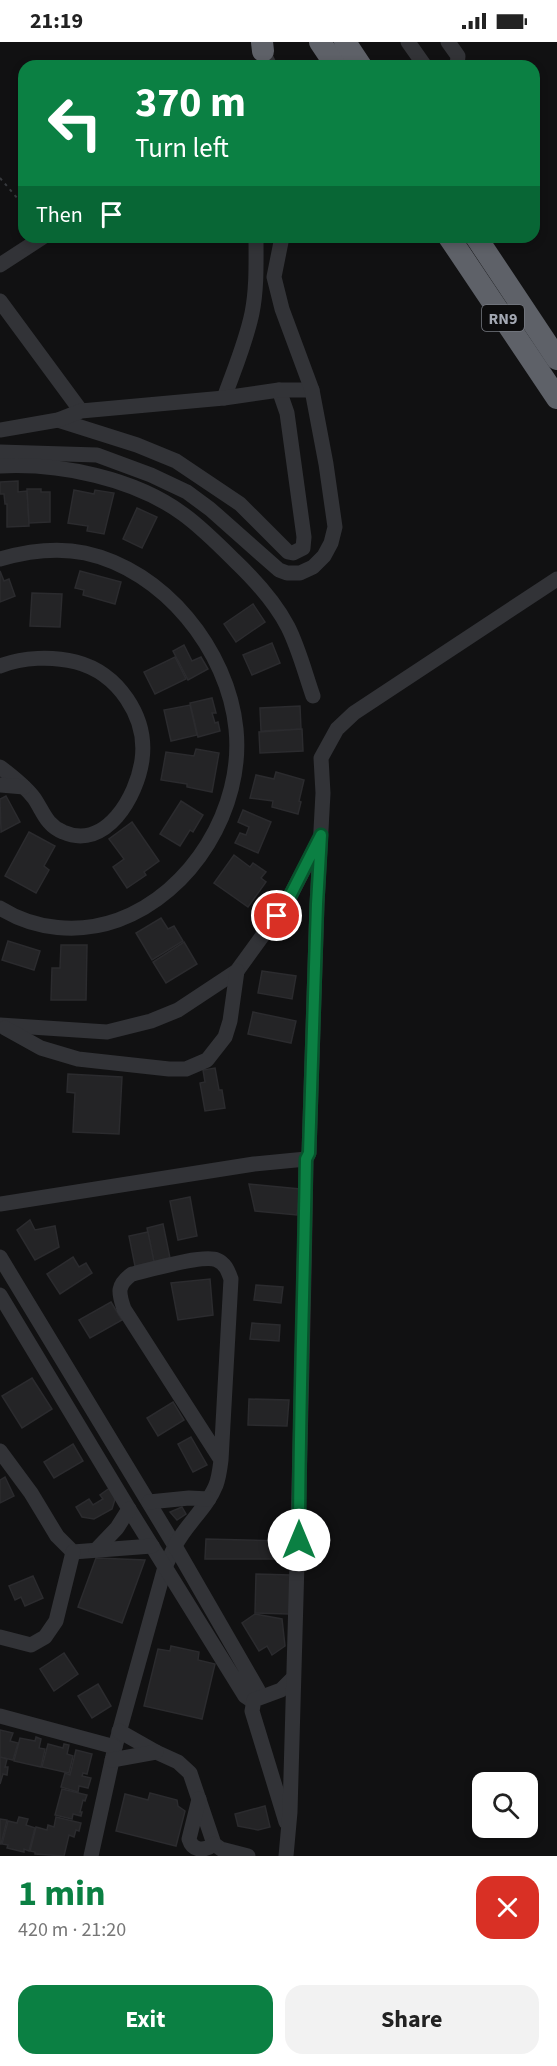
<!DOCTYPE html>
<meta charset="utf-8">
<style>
:root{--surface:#fff;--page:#f2f2f2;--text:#222;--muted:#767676;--accent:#0b8043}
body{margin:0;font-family:"Source Sans 3",sans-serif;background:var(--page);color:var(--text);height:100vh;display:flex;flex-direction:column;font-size:22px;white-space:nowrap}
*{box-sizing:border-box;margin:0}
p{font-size:20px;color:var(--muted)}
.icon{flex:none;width:33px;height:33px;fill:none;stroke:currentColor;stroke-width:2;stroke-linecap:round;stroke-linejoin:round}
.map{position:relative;height:1814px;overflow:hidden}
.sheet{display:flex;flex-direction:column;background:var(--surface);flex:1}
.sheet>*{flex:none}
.hud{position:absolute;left:18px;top:18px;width:522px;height:183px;border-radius:18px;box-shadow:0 3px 9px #0003;background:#0b8043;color:#fff;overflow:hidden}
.buttons{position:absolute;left:472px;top:1730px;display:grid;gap:12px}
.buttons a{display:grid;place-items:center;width:66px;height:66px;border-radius:12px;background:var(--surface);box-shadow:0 3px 9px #0003;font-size:30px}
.pin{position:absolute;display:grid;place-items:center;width:51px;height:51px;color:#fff;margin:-26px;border:3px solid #fff;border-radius:50%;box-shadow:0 2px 6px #0007}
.me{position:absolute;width:66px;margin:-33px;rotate:0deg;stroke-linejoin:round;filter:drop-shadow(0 0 4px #0008)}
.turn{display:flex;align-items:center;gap:21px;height:126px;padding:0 18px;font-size:27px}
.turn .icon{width:78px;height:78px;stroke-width:2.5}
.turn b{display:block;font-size:42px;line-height:51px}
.then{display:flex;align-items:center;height:57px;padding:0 18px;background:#0003;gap:12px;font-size:22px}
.round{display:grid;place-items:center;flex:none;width:63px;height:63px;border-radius:18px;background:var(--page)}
.headline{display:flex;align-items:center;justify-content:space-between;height:102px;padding:0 18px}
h1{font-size:36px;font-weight:700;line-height:45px;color:var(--accent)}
.button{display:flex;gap:12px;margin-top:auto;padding:12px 18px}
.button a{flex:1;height:69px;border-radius:18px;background:var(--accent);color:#fff;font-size:24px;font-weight:700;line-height:69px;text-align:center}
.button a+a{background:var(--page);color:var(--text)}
.status{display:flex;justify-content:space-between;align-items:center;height:42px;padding:0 30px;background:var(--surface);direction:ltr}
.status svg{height:16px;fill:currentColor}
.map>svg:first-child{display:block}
.building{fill:#242426;stroke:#2b2b2e;stroke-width:1.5}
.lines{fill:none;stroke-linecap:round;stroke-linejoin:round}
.path{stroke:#383a3e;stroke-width:2;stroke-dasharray:3 4.5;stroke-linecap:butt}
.minor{stroke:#323337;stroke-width:15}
.highway{stroke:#5e6168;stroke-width:22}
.route-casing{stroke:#07532c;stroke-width:15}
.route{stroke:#0b8043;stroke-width:10}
.labels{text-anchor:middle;stroke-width:6;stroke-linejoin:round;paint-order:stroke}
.shield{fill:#0c0c0d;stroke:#767981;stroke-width:1.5}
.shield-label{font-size:16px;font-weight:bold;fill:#a3a8b3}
</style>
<div class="status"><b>21:19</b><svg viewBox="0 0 49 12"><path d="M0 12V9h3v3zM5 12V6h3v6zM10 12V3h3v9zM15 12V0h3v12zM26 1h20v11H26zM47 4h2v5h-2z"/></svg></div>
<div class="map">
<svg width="557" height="1814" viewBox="0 0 557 1814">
<rect width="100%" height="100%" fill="#111112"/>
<g class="building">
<path d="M18,439V450L27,449L29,484L7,485V462H5L4,452H0V440Z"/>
<path d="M27,447H41V450H50V480L29,481Z"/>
<path d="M74,448L94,452L95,448L114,451L104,492L87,489L88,484L68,481Z"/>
<path d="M137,466L157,475L142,506L123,497Z"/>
<path d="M0,529L4,539L9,537L15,554L0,560Z"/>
<path d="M80,529L121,540L115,562L83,553L84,548L75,546Z"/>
<path d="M32,551L62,552L60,585L30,584Z"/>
<path d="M253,562L265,580L236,600L224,582Z"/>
<path d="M272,601L280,621L252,633L243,613Z"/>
<path d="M184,603L192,619L201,615L208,627L188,638L173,609Z"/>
<path d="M175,615L186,637L155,652L144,630Z"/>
<path d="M212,656L216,671H212L215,681L218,680L220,689L198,695L190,661Z"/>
<path d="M190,663L197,693L171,699L164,668Z"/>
<path d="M300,664L301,687L261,689L260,666Z"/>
<path d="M302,687L303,709L260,711L259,690Z"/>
<path d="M196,707L219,711L212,750L187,745V742L161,738L166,710L194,714Z"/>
<path d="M276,730L304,738L299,759L301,760L298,772L272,765L273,759L250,756L256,733L274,737Z"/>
<path d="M6,754L20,780L1,790L0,757Z"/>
<path d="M181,759L203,773L193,790L190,788L180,804L160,792Z"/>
<path d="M243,768L271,780L258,811L235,801L240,791L246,793L249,785L238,780Z"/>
<path d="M132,780L159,819L144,830L146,833L127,846L113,825L124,817L109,797Z"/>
<path d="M29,790L55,804L44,824L49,828L36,851L5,834Z"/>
<path d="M234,813L250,825L253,821L266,830L261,836L266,840L248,865L214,841Z"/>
<path d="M161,876L168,887L174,884L183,899L152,918L136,891Z"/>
<path d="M8,899L40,909L34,928L2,918Z"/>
<path d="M184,900L197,922L166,941L153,920Z"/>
<path d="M61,903H87L86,958H51L52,926H60Z"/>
<path d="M262,929L296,934L292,957L258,951Z"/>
<path d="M253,970L296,979L291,1001L248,992Z"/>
<path d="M215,1026L219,1048H222L225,1066L205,1069L200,1041L205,1040L203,1028Z"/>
<path d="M68,1032L122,1035L119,1092L73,1090L75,1051L67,1050Z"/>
<path d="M249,1142L300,1147L297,1173L255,1169Z"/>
<path d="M190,1155L197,1194L178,1198L170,1159Z"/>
<path d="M30,1178L35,1188L55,1184L59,1205L35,1218L17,1188Z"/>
<path d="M163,1182L170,1216L154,1220L147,1186Z"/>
<path d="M148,1190L154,1220L135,1224L129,1194Z"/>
<path d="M73,1215L79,1225L86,1221L92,1231L60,1252L47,1232Z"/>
<path d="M210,1237L213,1273L178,1278L171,1241Z"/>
<path d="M256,1243L283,1245L281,1261L254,1258Z"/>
<path d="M111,1260L122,1278L90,1296L79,1278Z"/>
<path d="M252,1281L280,1283L279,1299L250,1297Z"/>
<path d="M32,1336L52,1367L22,1386L2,1354Z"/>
<path d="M249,1357L289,1358L287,1384L248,1383Z"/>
<path d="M173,1360L184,1378L158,1394L147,1376Z"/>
<path d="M191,1395L207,1423L193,1430L178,1402Z"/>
<path d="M73,1402L83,1419L54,1436L44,1420Z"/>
<path d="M5,1435L14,1454L0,1461V1438Z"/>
<path d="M111,1445L116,1454L112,1467L94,1477L82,1475L76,1465L89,1457L93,1463L103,1457L100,1453Z"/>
<path d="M182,1465L186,1472L177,1478L170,1470Z"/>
<path d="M206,1497L284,1499L283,1517H205Z"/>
<path d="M96,1516L145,1518L122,1581L78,1565Z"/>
<path d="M256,1532L291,1533L289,1572L255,1571Z"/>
<path d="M33,1534L43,1556L25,1564L21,1555L15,1558L9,1544Z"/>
<path d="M255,1572L282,1577L285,1604L272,1613L267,1604L259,1609L242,1581Z"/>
<path d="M171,1604L199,1610L198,1618L215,1622L202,1677L144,1664L158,1607L170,1609Z"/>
<path d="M64,1611L78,1632L54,1649L40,1627Z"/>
<path d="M98,1642L111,1664L92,1676L78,1654Z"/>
<path d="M0,1688L13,1691L10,1699L18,1701L13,1718L0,1715Z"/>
<path d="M36,1695L41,1697L39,1706L45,1707L41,1725L14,1719L20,1696L35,1699Z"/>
<path d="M48,1702L63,1706L64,1702L69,1703L67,1712L73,1714L69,1731L42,1725Z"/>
<path d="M76,1708L92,1712L87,1732L83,1731L82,1734L91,1736L88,1746L79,1744L78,1750L61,1745L65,1731L70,1733Z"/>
<path d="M0,1715L7,1717L5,1725H8L7,1733L3,1732L0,1742Z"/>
<path d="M62,1747L87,1753L85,1759L83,1758L80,1770H82L81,1774L73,1772L72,1777L55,1773Z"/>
<path d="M150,1751L177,1758L178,1764L185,1769L176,1804L116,1789L125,1752L148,1758Z"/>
<path d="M265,1764L270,1785L258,1788L238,1784L235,1772Z"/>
<path d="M19,1775L28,1777L26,1783L35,1786L29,1809L24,1807V1810L7,1806L8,1803L2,1802L8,1779L17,1781Z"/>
<path d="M56,1775L81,1781L79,1789L76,1788L74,1795L69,1793L64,1814L35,1812V1810L30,1809L36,1785L47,1788L48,1783L54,1785Z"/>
<path d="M0,1777L7,1778L1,1802H0Z"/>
</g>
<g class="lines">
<path class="path" d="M0,136L24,164"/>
<g class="minor">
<path d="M408,0L425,24"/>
<path d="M448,0L458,14L457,24"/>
<path d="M259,2L270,24"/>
<path d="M0,223L43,195"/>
<path d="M0,259L81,369"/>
<path d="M224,356C234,328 246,300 252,271C257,246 256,220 256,195"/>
<path d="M58,378L137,403L176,419L240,462L288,510L293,511L303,506L304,495L287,371L279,348"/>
<path d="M0,388L58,378L81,369L224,356L279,348H312"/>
<path d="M0,410L97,413L151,433L187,450L210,467L279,528L287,531H300L313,525L324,514L331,501L335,485L326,422L312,348L282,267L274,235L282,195"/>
<path d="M0,424C60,421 134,436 183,472C201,485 218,502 234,518C254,537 275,560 288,585C299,607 305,631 313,654"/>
<path d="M0,517C28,509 56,505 85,511C164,528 228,608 236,687C244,766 192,851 118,878C79,892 35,888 0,866"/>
<path d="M0,624C23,615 52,614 76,620C118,631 148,675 142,718C137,754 106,809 63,790C46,783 43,769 34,756C25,744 12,734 0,725"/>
<path d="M0,743L24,745"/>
<path d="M0,983L107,990L151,979L178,968L237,929L287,860L318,800"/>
<path d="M5,986L41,1006L78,1017L169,1027H186L207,1018L225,995L230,979L237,929"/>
<path d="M0,1162L254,1122L306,1117"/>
<path d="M0,1215L175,1504L165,1525L115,1705L91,1814"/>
<path d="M0,1253L129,1467L245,1654L251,1658L258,1654V1648L175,1504C186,1482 207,1466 216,1443C219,1435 220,1426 221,1418L124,1267C118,1250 117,1243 132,1232C149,1228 204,1212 217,1218C226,1222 228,1229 231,1237L221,1418"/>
<path d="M0,1409L31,1451L57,1494L73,1510L152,1504"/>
<path d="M149,1460L189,1456L209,1457"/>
<path d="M96,1508L117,1486L129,1467"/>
<path d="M0,1595L31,1603L45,1595L56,1579L73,1510"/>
<path d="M0,1674L115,1705"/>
<path d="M119,1689L156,1710L178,1720L190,1731L214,1802L221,1807L248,1814"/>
<path d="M112,1718L156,1710"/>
<path d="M199,1757L189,1797C193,1810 205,1809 214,1802"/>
<path d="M286,1780L252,1669L254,1658L281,1648L293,1636"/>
<path d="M286,1814L290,1770C296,1552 303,1334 306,1117L309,1111L317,862L323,751L321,716L337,687L354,671L557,537"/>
</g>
<g class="highway">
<path d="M262,0L263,9"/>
<path d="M320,0L336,24"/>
<path d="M345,0L361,24"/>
<path d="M449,195L557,356"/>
<path d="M476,195L557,317"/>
</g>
</g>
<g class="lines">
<g class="route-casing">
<path id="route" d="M277,874L287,860L321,793L317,862L309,1111L306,1117C304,1244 299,1371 299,1498"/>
</g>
<use href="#route" class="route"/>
</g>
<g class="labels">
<rect class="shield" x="482" y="263" width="42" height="26" rx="4.5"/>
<g class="shield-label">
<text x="503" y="282">RN9</text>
</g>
</g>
</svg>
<div class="buttons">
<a><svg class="icon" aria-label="search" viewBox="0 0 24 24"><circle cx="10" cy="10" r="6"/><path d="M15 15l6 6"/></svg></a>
</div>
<div class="pin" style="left:277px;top:874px;background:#d93025"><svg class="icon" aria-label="arrive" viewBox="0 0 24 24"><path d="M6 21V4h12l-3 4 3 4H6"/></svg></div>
<svg class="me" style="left:299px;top:1498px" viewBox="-20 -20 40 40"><circle r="19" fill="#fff"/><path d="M0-13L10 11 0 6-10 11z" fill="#0b8043"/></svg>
<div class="hud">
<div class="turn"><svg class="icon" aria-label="left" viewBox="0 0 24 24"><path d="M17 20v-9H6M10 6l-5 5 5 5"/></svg><div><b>370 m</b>Turn left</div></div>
<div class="then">Then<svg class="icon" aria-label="arrive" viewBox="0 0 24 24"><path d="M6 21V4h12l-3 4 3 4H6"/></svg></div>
</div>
</div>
<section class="sheet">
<div class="headline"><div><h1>1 min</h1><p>420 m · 21:20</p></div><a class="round" style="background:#d93025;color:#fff"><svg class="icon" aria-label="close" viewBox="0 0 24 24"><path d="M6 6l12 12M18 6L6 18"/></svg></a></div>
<div class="button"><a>Exit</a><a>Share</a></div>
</section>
